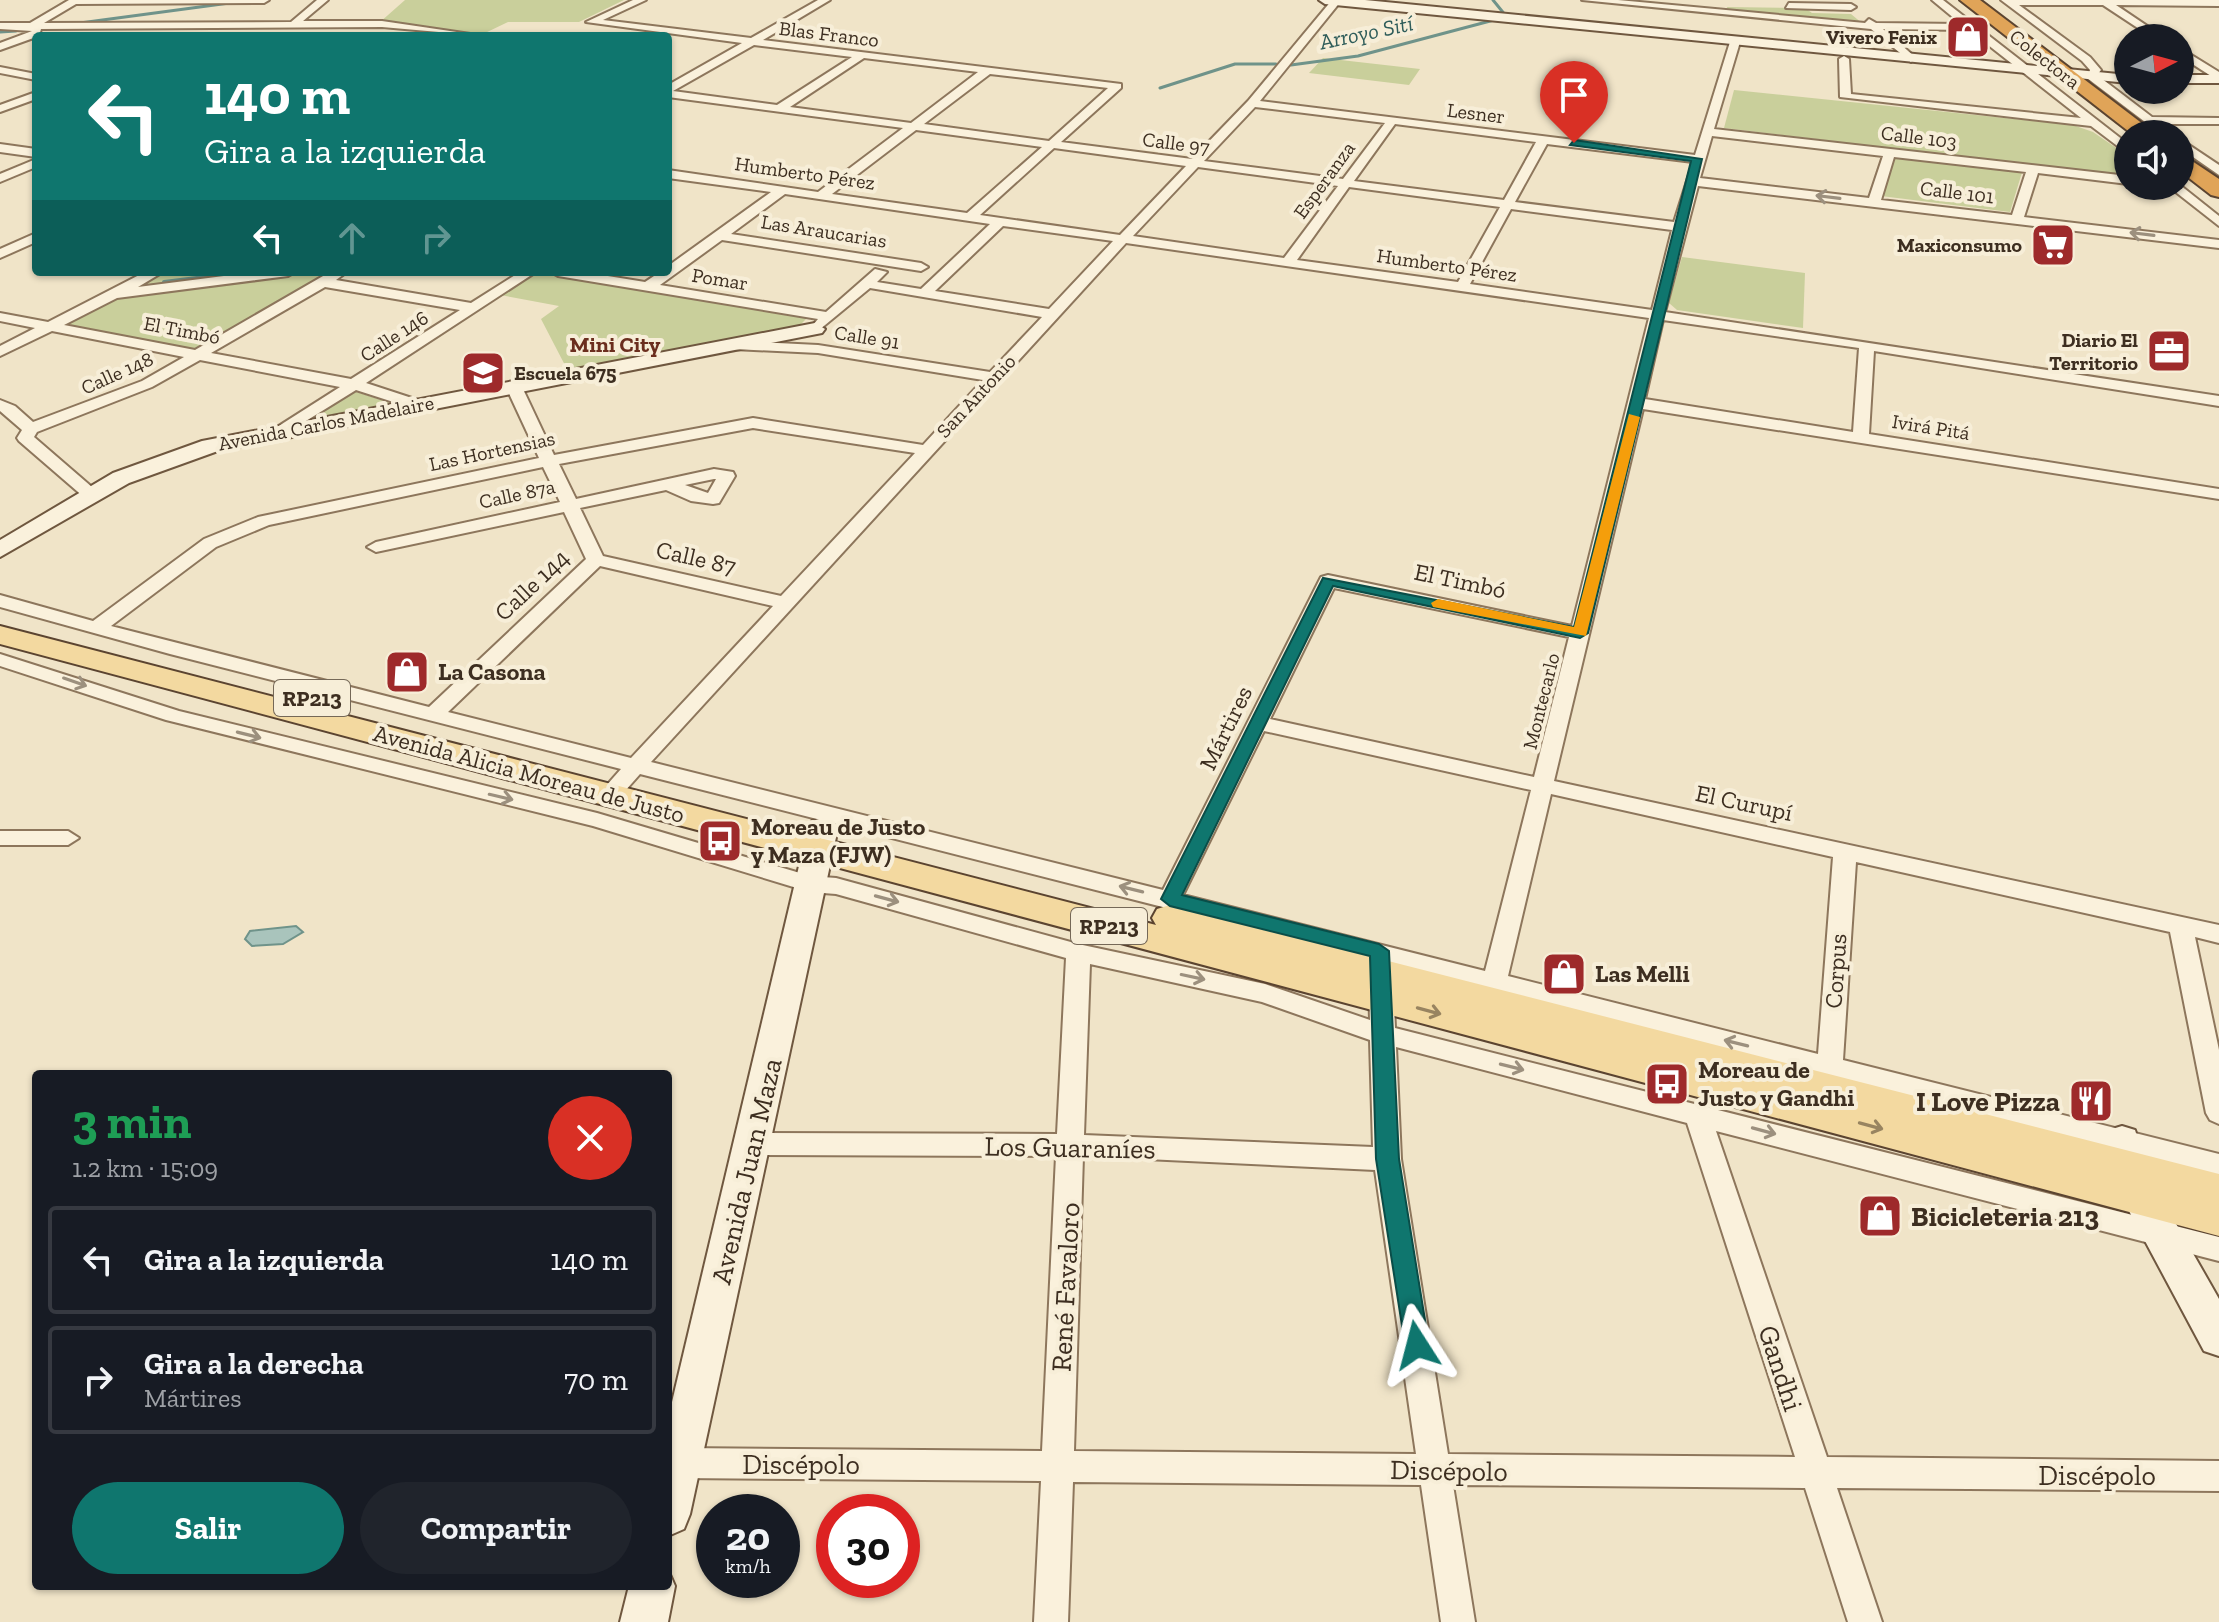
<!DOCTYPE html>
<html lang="es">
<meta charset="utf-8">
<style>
:root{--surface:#171b24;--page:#20242c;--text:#f1f3f6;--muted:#9ea1a6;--line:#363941;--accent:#0f766e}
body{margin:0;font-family:"Zilla Slab",serif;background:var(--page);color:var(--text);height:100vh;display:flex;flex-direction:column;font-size:30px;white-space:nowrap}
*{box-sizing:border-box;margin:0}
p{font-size:26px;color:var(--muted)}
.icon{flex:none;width:44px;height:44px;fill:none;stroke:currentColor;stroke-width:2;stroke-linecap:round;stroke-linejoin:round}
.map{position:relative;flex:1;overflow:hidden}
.panel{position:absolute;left:32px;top:1070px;width:640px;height:520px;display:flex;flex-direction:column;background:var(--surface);border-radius:8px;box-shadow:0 2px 6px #0004}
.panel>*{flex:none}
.banner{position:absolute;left:32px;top:32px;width:640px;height:244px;border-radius:8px;box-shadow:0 2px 6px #0004;background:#0f766e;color:#fff;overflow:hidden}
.needle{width:52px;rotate:84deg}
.tools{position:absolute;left:2114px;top:24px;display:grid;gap:16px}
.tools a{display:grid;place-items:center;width:80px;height:80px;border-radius:50%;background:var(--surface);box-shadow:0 2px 6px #0004;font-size:40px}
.speed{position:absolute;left:696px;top:1494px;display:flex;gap:16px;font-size:40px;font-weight:700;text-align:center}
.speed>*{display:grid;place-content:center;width:104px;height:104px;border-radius:50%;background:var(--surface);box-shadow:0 2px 6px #0004;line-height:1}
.speed small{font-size:20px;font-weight:400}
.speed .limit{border:12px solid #d22;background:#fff;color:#111}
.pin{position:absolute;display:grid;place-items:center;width:68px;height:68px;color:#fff;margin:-82px -34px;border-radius:50% 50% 50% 0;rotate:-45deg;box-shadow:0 0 8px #0007}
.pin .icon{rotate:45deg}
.me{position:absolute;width:88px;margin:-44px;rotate:351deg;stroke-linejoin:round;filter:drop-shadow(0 0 6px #0008)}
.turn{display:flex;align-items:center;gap:28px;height:168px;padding:0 40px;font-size:36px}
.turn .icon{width:104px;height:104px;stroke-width:2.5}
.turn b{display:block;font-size:56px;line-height:68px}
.lanes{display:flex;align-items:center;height:76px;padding:0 40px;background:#0003;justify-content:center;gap:40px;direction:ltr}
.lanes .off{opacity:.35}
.round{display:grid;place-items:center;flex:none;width:84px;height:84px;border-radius:42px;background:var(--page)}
.headline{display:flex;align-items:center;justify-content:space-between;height:136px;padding:0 40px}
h1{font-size:48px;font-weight:800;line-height:60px;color:#1e9e55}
.cta{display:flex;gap:16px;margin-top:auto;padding:16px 40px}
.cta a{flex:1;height:92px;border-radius:48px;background:var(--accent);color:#fff;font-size:32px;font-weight:800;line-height:92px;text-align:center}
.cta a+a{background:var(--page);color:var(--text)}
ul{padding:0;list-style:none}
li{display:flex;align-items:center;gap:24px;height:108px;margin:0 16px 12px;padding:0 24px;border:4px solid var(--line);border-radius:8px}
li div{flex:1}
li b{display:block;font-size:30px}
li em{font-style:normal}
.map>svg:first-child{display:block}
.green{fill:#c9cf9b}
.water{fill:#a9c4bc;stroke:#6f938a;stroke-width:2}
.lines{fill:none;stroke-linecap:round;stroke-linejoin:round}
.stream-far1{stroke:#6f938a;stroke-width:3}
.stream{stroke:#6f938a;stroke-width:4}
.street-casing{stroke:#8d765c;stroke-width:4}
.secondary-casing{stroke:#6f573f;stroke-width:4}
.primary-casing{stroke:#5b4430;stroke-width:4}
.highway-casing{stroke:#5b4430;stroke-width:4}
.street{fill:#faf1dc;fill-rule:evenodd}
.secondary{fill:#faf1dc;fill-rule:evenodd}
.primary{fill:#f3d9a0;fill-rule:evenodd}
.highway{fill:#e0a458;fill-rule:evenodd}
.oneway{stroke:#9c907e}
.oneway2{stroke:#988460}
.route{fill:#0f766e;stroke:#0a4d48;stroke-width:2}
.slow{fill:#f59e0b}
.labels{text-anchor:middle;stroke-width:8;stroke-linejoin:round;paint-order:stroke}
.far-street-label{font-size:20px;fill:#3d2e20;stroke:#f7eed8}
.far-poi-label{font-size:20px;font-weight:bold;fill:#3d2e20;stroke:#f7eed8;text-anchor:end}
.far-water-label{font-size:22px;font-style:italic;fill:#2f5d5a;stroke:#f7eed8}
.far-neighbourhood-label{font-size:22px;font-weight:bold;fill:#6b2e1e;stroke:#f7eed8}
.shield{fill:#f7eed8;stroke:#756857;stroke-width:2}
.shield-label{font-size:22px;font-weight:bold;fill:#3d2e20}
.street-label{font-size:24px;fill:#3d2e20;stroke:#f7eed8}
.poi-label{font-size:24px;font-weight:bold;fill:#3d2e20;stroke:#f7eed8;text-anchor:start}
.near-poi-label{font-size:28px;font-weight:bold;fill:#3d2e20;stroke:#f7eed8;text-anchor:end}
.near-street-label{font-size:28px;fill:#3d2e20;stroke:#f7eed8}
</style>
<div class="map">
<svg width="2219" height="1622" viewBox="0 0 2219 1622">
<rect width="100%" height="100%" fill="#f0e4c8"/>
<g class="green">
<path d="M405,0H624L579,22H508L483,34L379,23Z"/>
<path d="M1727,7L1805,8L1812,13L1851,14L1863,24L1728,12Z"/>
<path d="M1323,58L1420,69L1409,85L1309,73Z"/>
<path d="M1734,90L2073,125L2093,132L2128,156V177L1724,128Z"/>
<path d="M1888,152L2023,169L2010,212L1881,196Z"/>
<path d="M1682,257L1805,273L1803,328L1677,310L1669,303Z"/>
<path d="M162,272H336L194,353L57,326Z"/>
<path d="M537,272H543L808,317L798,327L568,371L541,319L559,306L500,295Z"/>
<path d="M347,389L403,407L289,428Z"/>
</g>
<path class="water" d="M296,926L303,932L283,944L252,946L245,939L250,931Z"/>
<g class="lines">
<g class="stream-far1">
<path d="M1493,0L1506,16"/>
<path d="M80,23L237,2"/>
<path d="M0,32L16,31"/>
<path d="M1291,65L1358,56L1494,20"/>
<path d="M1160,88L1235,64H1276"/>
</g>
<path class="stream" d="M164,282L246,272"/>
<g class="street-casing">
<g id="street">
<path d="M69,0H269L264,3L76,4L44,23L291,22L317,0H328L303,21H382L484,36L382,27L41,29L39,36L0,50V43L32,31L0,29V23H30Z"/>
<path d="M633,0H646L603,20L751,38L818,0H830L763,40L1121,84V88L1061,142L1192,159L1248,101L1332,0L1341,1L1260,101L1695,155L1730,42L1735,39L1740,42L1714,129L2128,176V184L2038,173L2024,217L2219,240V248L1698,186L1665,312L2219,396V406L1874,351L1869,434L2219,489V499L1643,409L1554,781L2219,925V943L2195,937L2219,1050V1124L2210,1120L2206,1113L2170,932L1856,862L1843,1060L2219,1154V1176L1842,1080L1838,1089L1829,1092L1820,1089L1817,1074L1503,994L1492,1001L1483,998L1481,988L640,774L617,800L609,802L598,795L621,769L170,654L0,607V595L93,621L204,539L258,517L539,458L506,387L514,382L522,387L554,455L753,418L923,445L983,380L818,353L733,349L726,345L733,341L818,345L990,372L1042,317L870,288L819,330L812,326L818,319L558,276L551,272H583L645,282L660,272H668V266L771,192L668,178V170L818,192L903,128L668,97V85L742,43L586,22ZM754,45L852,57L777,105L673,91ZM864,58L978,72L911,123L790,107ZM990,74L1108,88L1049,141L924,124ZM1255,107L1385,123L1343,179L1204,161ZM1395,124L1536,142L1504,200L1354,181ZM916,130L1042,147L967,213L832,194ZM1712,136L1883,156L1869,198L1700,178ZM1547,144L1693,162L1674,222L1515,202ZM1054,148L1186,166L1120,235L980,215ZM1894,157L2026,172L2012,215L1881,200ZM1198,167L1338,186L1284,258L1133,236ZM1349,187L1500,207L1458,282L1297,260ZM785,194L990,224L921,289L877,282L887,272L875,269L826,312L660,285L722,240L921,271L928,267L921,263L731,234ZM1511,209L1672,230L1652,310L1470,284ZM1003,226L1113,241L1049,309L935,291ZM1126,243L1649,318L1572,626L1328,575L1321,577L1163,890L651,762ZM1663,320L1859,348L1853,432L1645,399ZM753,428L915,453L781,596L603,556L580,508L666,490L691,501L713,504L719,503L735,476L733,472L714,469L576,499L559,464ZM543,467L560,502L376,542L367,547L376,552L564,512L586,559L429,707L111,626L216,547L269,525ZM716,479L708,493L685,485L714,479ZM600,566L773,606L631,758L448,712ZM1334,588L1569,637L1534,777L1270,719ZM1264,731L1531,790L1485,971L1183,895ZM1551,794L1833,857L1818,1054L1508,976Z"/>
<path d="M1582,0H1618L1865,23L1869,19L1876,23L1961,24L1932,0H1943L2128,144V154L2091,126L1840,97L1839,59L1844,56L1849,59L1851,94L2081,118L1969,30L1883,29L1915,57L1911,62L1871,29Z"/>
<path d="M2001,0H2219V6L2116,5L2165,38H2153L2103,5H2019L2090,57L2101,70L2097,75L2152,117L2219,118V124H2161L2174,134H2161L2087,78L2090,70L2082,61Z"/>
<path d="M1789,3L1851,4L1856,7L1851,10L1786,8Z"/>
<path d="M2180,48L2219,72V76H2211L2180,56Z"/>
<path d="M0,67L36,74V80L0,73Z"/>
<path d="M36,92V99L0,112V105Z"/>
<path d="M2180,139L2219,165V175L2180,148Z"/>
<path d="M0,144L36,149V157L0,152Z"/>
<path d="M36,159V167L0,182V174Z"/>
<path d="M2180,185L2219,216V226L2168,186Z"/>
<path d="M36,233V242L0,258V249Z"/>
<path d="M145,272H163L138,287L255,272H295L288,276L117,298L64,325L195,350L330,272H347L336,280L471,303L520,272H536L366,383L424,402V408H412L356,390L280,437L272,432L274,429L340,387L200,360L152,387L37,432L34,437L100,494L97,498H85L19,441L17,438L22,430L0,411V400L15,406L33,422L142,381L184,357L52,331L0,356V346L35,328L0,321V313L48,322ZM325,287L460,310L351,379L211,353Z"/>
<path d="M0,654L179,711L597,813L810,876L836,878L1078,944L1265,984L1370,1020L1369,984L1372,978H1390L1393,984L1395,1028L2219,1237V1261L1716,1131L1827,1457L2219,1461V1491L1837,1488L1882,1622H1848L1805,1488L1453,1485L1475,1622H1441L1421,1485L1073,1482L1068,1622H1034L1041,1481L680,1478L669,1474L668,1454L680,1448L1042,1451L1056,1156L752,1155L742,1152L738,1144L742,1136L752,1133L1057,1134L1066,958L836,894L810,892L593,826L166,720L0,666ZM1090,964L1262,1002L1370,1040L1373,1147L1084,1135ZM1396,1047L1687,1123L1795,1457L1448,1454L1401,1159ZM1083,1156L1375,1170L1416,1454L1074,1451Z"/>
<path d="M0,831H68L79,838L68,845H0Z"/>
</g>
</g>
<g class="secondary-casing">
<g id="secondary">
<path d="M1319,0H1365L2128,75V83L1325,4Z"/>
<rect x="2180" y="75" width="39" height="8"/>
<path d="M815,323L825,329L822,333L215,452L129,483L0,557V540L113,473L202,441Z"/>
<path d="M823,818L834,821L838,828L690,1514L684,1529L668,1536V1419L808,828L812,821Z"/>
<path d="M2122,1126L2135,1130L2151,1180L2219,1299V1356L2204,1351L2114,1183L2104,1141L2109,1130Z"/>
<path d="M668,1570L675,1586L668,1622H620L629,1586H668Z"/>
</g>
</g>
<g class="primary-casing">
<path id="primary" d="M0,626L1156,925L1152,918L1157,909L1170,905L2219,1174V1236L0,644Z"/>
</g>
<g class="highway-casing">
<g id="highway">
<path d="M1960,0H1980L2156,134H2132Z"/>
<path d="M2180,153L2219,179V197L2211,195L2180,171Z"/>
</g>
</g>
<use href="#street" class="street"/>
<use href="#secondary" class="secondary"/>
<use href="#primary" class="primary"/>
<use href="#highway" class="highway"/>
</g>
<defs><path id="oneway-shaft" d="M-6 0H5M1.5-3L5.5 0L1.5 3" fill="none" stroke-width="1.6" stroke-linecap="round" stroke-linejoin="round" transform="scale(2)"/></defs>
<g class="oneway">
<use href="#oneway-shaft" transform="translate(1828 197) rotate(-173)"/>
<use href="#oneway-shaft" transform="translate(2142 234) rotate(-173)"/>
<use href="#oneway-shaft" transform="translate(75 682) rotate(19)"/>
<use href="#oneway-shaft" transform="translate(249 735) rotate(14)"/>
<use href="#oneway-shaft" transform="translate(501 797) rotate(13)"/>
<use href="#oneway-shaft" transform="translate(1131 889) rotate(-166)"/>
<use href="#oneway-shaft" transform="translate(887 899) rotate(15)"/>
<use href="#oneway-shaft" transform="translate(1193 977) rotate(12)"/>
<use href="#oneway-shaft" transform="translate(1736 1043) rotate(-166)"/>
<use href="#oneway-shaft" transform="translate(1512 1067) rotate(14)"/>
<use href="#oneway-shaft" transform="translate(1764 1131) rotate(15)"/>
</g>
<g class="oneway2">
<use href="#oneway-shaft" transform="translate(1429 1011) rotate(15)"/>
<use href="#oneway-shaft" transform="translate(1871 1126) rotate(15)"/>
</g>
<path class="route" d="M1574,140L1702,159L1588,633L1580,638L1333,586L1182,895L1379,944L1389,951L1399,1159L1429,1345L1426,1353L1417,1357L1408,1353L1405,1345L1376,1159L1370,956L1170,906L1161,899L1323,578L1574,627L1691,161L1570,145Z"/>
<path class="slow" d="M1629,414L1640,417L1586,636L1433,607L1431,603L1438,599L1574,627Z"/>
<defs>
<g id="shop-square" transform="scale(2.3)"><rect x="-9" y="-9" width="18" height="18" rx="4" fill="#9e2a2b" stroke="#f7eed8"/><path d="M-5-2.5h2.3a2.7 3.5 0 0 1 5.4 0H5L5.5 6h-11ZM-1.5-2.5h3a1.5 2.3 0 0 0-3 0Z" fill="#fff"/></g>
<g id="supermarket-square" transform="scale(2.3)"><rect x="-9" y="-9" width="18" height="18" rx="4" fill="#9e2a2b" stroke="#f7eed8"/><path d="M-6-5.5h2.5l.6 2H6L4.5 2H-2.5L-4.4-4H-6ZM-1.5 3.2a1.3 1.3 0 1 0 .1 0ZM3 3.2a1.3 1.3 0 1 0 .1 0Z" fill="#fff"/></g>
<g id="office-square" transform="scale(2.3)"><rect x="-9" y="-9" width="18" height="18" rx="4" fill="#9e2a2b" stroke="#f7eed8"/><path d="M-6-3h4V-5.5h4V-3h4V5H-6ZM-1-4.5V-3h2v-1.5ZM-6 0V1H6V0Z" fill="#fff"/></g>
<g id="school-square" transform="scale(2.3)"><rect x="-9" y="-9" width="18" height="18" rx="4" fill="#9e2a2b" stroke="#f7eed8"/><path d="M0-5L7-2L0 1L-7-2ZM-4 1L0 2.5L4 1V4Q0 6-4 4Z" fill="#fff"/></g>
<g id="bus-square" transform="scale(2.3)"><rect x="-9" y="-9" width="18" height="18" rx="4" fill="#9e2a2b" stroke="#f7eed8"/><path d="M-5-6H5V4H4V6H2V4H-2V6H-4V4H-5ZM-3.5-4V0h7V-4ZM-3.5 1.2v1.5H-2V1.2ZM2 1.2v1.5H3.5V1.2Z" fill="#fff"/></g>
<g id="restaurant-square" transform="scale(2.3)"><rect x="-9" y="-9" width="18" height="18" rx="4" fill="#9e2a2b" stroke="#f7eed8"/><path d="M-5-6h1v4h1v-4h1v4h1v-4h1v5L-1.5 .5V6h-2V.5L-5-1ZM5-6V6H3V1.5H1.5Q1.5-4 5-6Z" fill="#fff"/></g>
</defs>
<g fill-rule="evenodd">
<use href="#shop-square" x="1968" y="37"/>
<use href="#supermarket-square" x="2053" y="245"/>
<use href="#office-square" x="2169" y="351"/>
<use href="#school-square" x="483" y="373"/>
<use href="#shop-square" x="407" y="672"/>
<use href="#bus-square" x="720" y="841"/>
<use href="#shop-square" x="1564" y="974"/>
<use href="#bus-square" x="1667" y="1084"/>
<use href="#restaurant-square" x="2091" y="1101"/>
<use href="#shop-square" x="1880" y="1216"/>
</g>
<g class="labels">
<g class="far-street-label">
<text transform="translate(829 34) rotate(7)" y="7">Blas Franco</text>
<text transform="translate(2045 59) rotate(38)" y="7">Colectora</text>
<text transform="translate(1476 113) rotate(7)" y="7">Lesner</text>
<text transform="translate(1919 137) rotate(7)" y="7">Calle 103</text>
<text transform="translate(1176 143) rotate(7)" y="7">Calle 97</text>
<text transform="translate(805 173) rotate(8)" y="7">Humberto Pérez</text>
<text transform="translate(1324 180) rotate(-54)" y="7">Esperanza</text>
<text transform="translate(1957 192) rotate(7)" y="7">Calle 101</text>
<text transform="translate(824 231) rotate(9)" y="7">Las Araucarias</text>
<text transform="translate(1447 265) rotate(8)" y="7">Humberto Pérez</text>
<text transform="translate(720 279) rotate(9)" y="7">Pomar</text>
<text transform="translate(182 330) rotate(11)" y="7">El Timbó</text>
<text transform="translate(394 336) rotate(-33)" y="7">Calle 146</text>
<text transform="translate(867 337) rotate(9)" y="7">Calle 91</text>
<text transform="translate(117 373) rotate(-24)" y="7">Calle 148</text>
<text transform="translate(976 396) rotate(-47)" y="7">San Antonio</text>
<text transform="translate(326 423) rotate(-11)" y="7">Avenida Carlos Madelaire</text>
<text transform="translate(1931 427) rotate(9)" y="7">Ivirá Pitá</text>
<text transform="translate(492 451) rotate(-12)" y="7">Las Hortensias</text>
<text transform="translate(517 494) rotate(-12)" y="7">Calle 87a</text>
<text transform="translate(1541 701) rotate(-76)" y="7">Montecarlo</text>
</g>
<g class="far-poi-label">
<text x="1937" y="44">Vivero Fenix</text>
<text x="2022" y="252">Maxiconsumo</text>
<text x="2138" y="347">Diario El<tspan x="2138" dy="23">Territorio</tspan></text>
<text x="514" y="380" text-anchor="start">Escuela 675</text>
</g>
<g class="far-water-label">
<text transform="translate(1366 32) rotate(-12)" y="8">Arroyo Sití</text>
</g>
<g class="far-neighbourhood-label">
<text x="615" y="352">Mini City</text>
</g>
<g class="shield">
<rect x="274" y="680" width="76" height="36" rx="6"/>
<rect x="1071" y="908" width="76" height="36" rx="6"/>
</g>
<g class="shield-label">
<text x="312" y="706">RP213</text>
<text x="1109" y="934">RP213</text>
</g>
<g class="street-label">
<text transform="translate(696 558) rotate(13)" y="8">Calle 87</text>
<text transform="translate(1460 581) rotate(12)" y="8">El Timbó</text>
<text transform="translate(532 585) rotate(-43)" y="8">Calle 144</text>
<text transform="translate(1226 728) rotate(-64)" y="8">Mártires</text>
<text transform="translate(529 774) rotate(15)" y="8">Avenida Alicia Moreau de Justo</text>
<text transform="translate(1744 803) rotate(12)" y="8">El Curupí</text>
<text transform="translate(1836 971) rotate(-86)" y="8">Corpus</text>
</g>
<g class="poi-label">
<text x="438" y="680">La Casona</text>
<text x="751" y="835">Moreau de Justo<tspan x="751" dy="28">y Maza (FJW)</tspan></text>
<text x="1595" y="982">Las Melli</text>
<text x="1698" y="1078">Moreau de<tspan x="1698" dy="28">Justo y Gandhi</tspan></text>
</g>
<g class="near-poi-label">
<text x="2060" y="1111">I Love Pizza</text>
<text x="1911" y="1226" text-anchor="start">Bicicleteria 213</text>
</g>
<g class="near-street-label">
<text transform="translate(1070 1147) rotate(1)" y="10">Los Guaraníes</text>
<text transform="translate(746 1171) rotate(-77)" y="10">Avenida Juan Maza</text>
<text transform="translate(1065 1287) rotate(-87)" y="10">René Favaloro</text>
<text transform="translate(1781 1368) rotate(72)" y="10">Gandhi</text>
<text x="801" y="1474">Discépolo</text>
<text transform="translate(1449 1470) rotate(1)" y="10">Discépolo</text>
<text x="2097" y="1485">Discépolo</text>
</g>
</g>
</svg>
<div class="tools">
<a><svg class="needle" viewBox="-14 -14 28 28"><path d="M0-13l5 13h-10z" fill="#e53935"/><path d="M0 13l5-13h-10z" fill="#9ea1a6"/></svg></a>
<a><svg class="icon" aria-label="sound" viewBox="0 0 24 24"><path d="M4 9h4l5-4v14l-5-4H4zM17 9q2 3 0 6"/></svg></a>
</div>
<div class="speed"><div>20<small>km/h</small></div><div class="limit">30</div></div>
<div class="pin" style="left:1574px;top:143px;background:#d93025"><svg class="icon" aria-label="arrive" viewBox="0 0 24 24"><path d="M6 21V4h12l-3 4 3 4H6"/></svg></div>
<svg class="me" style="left:1417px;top:1345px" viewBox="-20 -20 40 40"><path d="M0-17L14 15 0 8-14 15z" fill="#0f766e" stroke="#fff" stroke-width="4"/></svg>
<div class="banner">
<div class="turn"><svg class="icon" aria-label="left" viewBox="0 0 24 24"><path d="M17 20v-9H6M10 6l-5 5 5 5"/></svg><div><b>140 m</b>Gira a la izquierda</div></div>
<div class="lanes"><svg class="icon" aria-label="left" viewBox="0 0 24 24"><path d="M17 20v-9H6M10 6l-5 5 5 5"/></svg><svg class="icon off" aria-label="ahead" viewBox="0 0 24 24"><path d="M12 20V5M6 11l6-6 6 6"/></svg><svg class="icon off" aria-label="right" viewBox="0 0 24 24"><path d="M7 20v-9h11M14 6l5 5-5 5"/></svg></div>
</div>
<section class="panel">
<div class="headline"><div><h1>3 min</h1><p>1.2 km · 15:09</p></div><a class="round" style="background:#d93025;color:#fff"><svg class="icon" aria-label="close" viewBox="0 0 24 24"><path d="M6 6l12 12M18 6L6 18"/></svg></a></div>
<ul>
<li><svg class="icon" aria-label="left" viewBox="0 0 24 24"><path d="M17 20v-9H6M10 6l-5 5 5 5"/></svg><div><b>Gira a la izquierda</b></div><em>140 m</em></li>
<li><svg class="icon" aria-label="right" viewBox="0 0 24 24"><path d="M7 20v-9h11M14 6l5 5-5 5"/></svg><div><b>Gira a la derecha</b><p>Mártires</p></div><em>70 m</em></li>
</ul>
<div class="cta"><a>Salir</a><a>Compartir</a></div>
</section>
</div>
